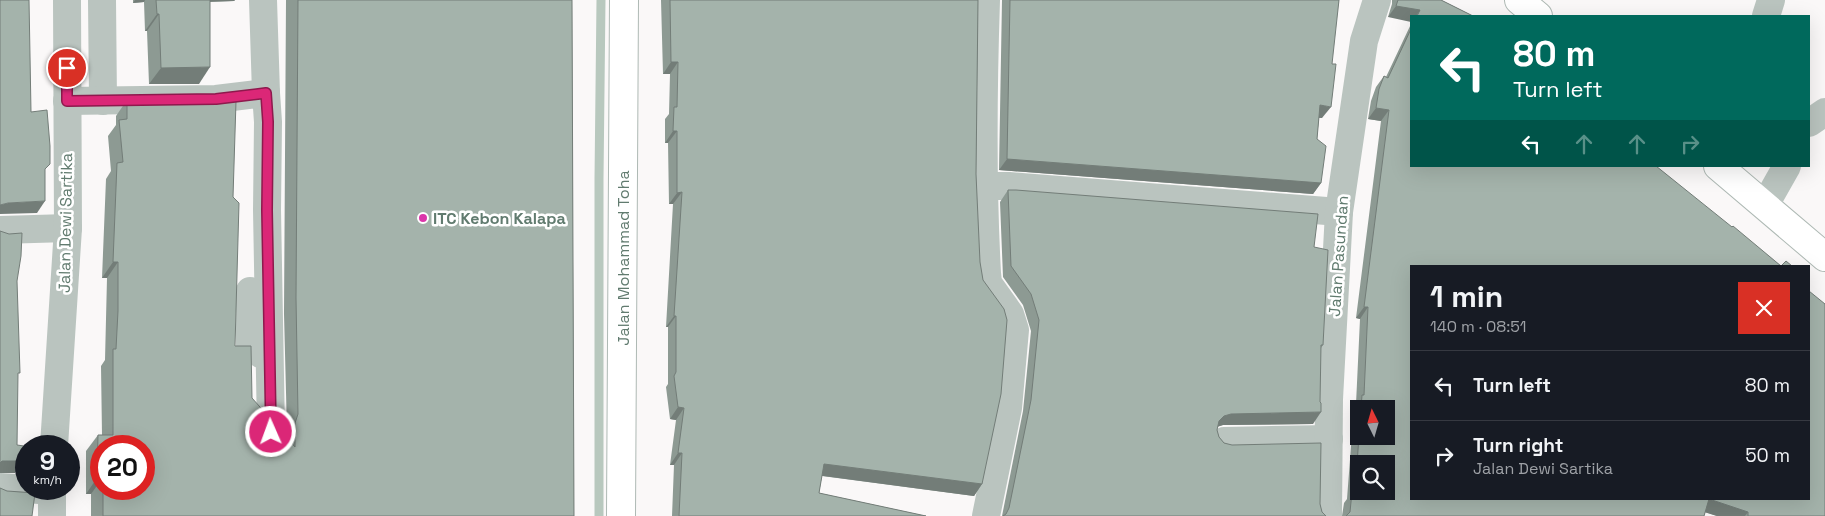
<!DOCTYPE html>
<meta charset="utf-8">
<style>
:root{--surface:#171b24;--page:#20242c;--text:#f1f3f6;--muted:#9ea1a6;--line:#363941}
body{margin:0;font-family:"Space Grotesk",sans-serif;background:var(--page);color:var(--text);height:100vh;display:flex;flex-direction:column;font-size:19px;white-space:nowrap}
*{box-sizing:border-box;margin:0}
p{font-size:16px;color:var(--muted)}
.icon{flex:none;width:28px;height:28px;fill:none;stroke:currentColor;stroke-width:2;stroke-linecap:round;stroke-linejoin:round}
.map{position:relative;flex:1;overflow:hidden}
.details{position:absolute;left:1410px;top:265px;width:400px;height:235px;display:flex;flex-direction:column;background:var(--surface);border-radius:0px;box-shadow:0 5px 20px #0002}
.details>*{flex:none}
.top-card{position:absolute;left:1410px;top:15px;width:400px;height:152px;border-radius:0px;box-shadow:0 5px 20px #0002;background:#00695c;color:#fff;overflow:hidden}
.needle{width:32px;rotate:355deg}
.fabs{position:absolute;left:1350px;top:400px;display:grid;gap:10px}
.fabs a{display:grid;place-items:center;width:45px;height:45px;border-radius:0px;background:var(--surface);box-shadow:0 5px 20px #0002;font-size:25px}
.speed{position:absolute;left:15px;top:435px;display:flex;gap:10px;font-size:25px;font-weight:700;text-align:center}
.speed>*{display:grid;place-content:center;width:65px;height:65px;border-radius:50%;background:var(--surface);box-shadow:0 5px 20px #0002;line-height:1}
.speed small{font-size:12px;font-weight:400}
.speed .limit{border:8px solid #d22;background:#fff;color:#111}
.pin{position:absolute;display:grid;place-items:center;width:42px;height:42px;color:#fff;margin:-21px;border:2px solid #fff;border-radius:50%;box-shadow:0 1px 5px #0007}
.me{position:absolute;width:55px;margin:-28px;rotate:358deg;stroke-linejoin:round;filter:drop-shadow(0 0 4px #0008)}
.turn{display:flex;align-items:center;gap:18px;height:105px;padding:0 20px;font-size:22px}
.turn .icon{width:65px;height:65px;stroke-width:2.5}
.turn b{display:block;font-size:35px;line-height:42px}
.lanes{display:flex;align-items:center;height:48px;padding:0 20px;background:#0003;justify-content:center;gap:25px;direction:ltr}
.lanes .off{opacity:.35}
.round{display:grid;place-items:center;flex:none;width:52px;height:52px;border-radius:0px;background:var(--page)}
.summary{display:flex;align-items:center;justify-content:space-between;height:85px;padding:0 20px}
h1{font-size:30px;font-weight:700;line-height:38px}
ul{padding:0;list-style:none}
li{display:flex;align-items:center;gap:15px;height:70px;padding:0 20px;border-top:1px solid var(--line)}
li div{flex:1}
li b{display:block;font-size:19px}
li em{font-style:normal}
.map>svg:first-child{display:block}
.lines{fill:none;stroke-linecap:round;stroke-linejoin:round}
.stream{stroke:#b8c8be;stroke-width:9}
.major-casing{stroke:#aeb9b4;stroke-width:30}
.minor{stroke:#bac4bf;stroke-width:28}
.major{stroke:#fff;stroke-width:28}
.wall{fill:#8d9a93;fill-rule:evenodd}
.shaded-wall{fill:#737d78}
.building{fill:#a4b3ab;stroke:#737d78;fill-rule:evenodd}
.route-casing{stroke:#8e194d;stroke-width:12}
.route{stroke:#db2777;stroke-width:9}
.poi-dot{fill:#db36aa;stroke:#fff;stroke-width:2}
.labels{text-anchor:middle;stroke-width:5;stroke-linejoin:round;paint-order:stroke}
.poi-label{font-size:16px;font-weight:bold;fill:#617b6f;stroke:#fff;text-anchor:start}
.street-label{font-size:16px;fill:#617b6f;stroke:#fff}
</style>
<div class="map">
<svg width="1825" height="516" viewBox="0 0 1825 516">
<rect width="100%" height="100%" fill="#faf8f8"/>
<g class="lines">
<path class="stream" d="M599,516V179L601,0"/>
<g class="major-casing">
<g id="major">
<path d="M1519,0L1538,16"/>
<path d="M1718,166L1825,257"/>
<path d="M621,516L624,0"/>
</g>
</g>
<g class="minor">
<path d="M102,0L103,101"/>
<path d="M263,0L266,93"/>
<path d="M986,0C983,91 982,182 987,273L988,283L1010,314L1015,330L1008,408L986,516"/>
<path d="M1766,16L1771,0"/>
<path d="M67,101L216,99L266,93L268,122L267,210L271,431"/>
<path d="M1809,123L1825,112"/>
<path d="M983,186H1009L1339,212"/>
<path d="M1765,205L1787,166"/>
<path d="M0,230L68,228"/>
<path d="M250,291V345L254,350L262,355"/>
<path d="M1224,441L1329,439"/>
<path d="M54,446L68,228L67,0"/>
<path d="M0,487L52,491"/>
<path d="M52,516V489"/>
<path d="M1328,516L1329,399L1339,212L1364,41L1377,0"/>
</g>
<use href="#major" class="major"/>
</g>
<g class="wall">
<path d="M133,0H235L234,1L210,2L199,84H149L147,31H145L144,2L133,3Z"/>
<path d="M286,0H572L574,516H91V494H86V451L98,435H102L101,366L105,360L107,278H102L106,179L111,171L108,136L116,125V116L127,100L233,197L235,346L252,398L269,423L274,428L285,436L287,431L284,314ZM101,446L144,489H101Z"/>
<path d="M661,0H978L976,174L982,484L974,496L822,476L819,493L926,516H672L674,465H670L676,420L670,419L666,387L668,384V327H666L673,204H669L668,143H665V119L669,114L670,74H663Z"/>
<path d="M1002,0H1339L1322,118H1319L1317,139L1321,183L1313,194L999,170Z"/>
<path d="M1392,0H1441L1473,16H1411L1388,17L1392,4Z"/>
<path d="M1411,24V166L1732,227L1781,266H1792H1411V499H1809L1825,516H1717L1705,512L1704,516H1342L1344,503L1347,499L1354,407L1356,404L1360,319L1356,318L1381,121L1368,119L1371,101L1376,87L1384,76L1386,77ZM1359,409H1386L1359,436Z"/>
<path d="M1008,190L1314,247L1323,345L1321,348L1313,424L1223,425L1217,427V430L1219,437L1224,443L1320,504L1322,512L1326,516H1002L1023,411L1031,331L1023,305L1003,277L1000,202Z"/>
</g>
<g class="shaded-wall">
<path d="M135,0H145L144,2L133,3Z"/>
<path d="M199,0H235L234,1L198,2Z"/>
<path d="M1396,6L1420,10L1416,16H1411V22L1388,17Z"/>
<path d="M157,14H159L147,31H145Z"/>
<path d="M671,62H678L670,74H663Z"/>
<path d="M210,67L199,84H149L161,68Z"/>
<path d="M1320,105L1331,107L1322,118L1312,117Z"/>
<path d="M1376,108L1389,110L1381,121L1368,119Z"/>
<path d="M673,131H677L668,143H665Z"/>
<path d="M1007,159L1321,183L1313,194L999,170Z"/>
<path d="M682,192L673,204H669L677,193Z"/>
<path d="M45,201L37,213L0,214V205L8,203Z"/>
<path d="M113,262H118L107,278H102Z"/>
<path d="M1364,307H1368L1360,319L1356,318Z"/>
<path d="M674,316H676L668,327H666Z"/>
<path d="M678,407L684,408L676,420L670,419Z"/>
<path d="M1321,412L1313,424L1223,425L1216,427L1219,421L1224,416L1231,414Z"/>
<path d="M678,453H682L674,465H670Z"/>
<path d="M2,461H24L15,473H0V463Z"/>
<path d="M824,464L982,484L974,496L816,475Z"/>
<path d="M97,478H101V480L91,494H86Z"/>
<path d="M1709,499L1748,512L1745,516H1717L1701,511Z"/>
</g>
<g class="building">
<path d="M0,0H29L31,112L47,110L50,146V164L45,169V201L8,203L0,205Z"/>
<path d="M156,0H210V67L161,68L159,14H157Z"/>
<path d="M298,0H572L574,516H103V489H144V446H101V478H97L98,435H113V349H116L118,311V262H113L117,163L123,162L119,120L127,119V100L210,99L236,101L233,197L239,203L235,346H251L252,398L267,415L269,423L274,428L280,430L295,447V423L298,414L296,298Z"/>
<path d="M670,0H978L976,174L980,262L983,280L1004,309L1007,320L1001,394L982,484L824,464L819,493L926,516H679L682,453H678L684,408L678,407L674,376L676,372V316H674L682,192L677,193V131H673L674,107H677L678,62H671Z"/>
<path d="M1010,0H1339L1332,64H1336L1331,107L1320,105L1317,139L1326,146L1321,183L1007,159Z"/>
<path d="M1398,0H1441L1473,16H1417L1420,10L1396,6Z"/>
<path d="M1411,29V166H1656L1732,227L1733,226L1781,266L1786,261L1792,266H1411V499H1809V291L1825,304V516H1748V512L1709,499L1704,516H1346L1350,512L1352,492H1355L1359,436H1386V409H1361L1362,395H1364L1368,307H1364L1389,110L1376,108L1379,89L1384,76L1388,78ZM1359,464H1386V491H1359Z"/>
<path d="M1008,190H1016L1318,214L1314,247L1328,250L1323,345H1321L1320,402L1321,403V412L1231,414L1224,416L1219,421L1217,430L1219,437L1224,443L1232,445L1321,443L1320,504L1322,512L1326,516H1003L1006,514L1009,508L1031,400L1039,320L1031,294L1011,266Z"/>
<path d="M0,231L9,234L22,233L21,256L17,281L20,373H18L17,445L24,446V461H2L0,463Z"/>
<path d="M0,488L7,491L35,493L32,516H0Z"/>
</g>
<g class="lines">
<g class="route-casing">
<path id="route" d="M67,68V101L216,99L266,93L268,122L267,210L271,432"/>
</g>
<use href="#route" class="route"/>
</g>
<circle class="poi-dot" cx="423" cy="218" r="5"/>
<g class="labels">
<g class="poi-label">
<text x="433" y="224">ITC Kebon Kalapa</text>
</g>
<g class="street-label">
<text transform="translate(65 223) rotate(-89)" y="6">Jalan Dewi Sartika</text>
<text transform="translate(1338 256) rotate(-86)" y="6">Jalan Pasundan</text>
<text transform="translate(623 258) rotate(-90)" y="6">Jalan Mohammad Toha</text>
</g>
</g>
</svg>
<div class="fabs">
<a><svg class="needle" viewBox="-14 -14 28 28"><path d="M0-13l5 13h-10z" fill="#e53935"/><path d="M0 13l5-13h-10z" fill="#9ea1a6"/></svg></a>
<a><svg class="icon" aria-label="search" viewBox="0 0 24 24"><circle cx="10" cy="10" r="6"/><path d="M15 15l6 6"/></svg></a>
</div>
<div class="speed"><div>9<small>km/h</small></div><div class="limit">20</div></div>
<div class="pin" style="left:67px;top:68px;background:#d93025"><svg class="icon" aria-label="arrive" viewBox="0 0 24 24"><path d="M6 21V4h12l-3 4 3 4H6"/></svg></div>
<svg class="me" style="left:271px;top:432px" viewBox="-20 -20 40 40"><circle r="17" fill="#db2777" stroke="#fff" stroke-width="3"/><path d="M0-11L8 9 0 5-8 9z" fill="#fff"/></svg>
<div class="top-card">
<div class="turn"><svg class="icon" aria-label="left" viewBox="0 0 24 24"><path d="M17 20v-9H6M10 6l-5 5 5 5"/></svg><div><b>80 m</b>Turn left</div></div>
<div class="lanes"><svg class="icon" aria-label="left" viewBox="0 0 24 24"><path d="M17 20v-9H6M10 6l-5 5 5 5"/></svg><svg class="icon off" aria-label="ahead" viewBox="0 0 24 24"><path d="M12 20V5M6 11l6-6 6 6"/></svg><svg class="icon off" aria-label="ahead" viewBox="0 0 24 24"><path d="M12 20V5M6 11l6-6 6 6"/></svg><svg class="icon off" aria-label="right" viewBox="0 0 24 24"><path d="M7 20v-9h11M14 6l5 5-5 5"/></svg></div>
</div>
<section class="details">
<div class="summary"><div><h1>1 min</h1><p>140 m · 08:51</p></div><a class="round" style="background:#d93025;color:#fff"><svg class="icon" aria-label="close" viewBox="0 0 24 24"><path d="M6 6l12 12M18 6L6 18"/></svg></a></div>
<ul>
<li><svg class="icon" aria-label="left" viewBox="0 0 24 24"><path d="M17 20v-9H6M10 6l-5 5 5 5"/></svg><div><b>Turn left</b></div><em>80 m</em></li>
<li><svg class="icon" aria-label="right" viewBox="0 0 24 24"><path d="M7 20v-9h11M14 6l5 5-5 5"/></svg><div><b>Turn right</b><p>Jalan Dewi Sartika</p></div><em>50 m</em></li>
</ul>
</section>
</div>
